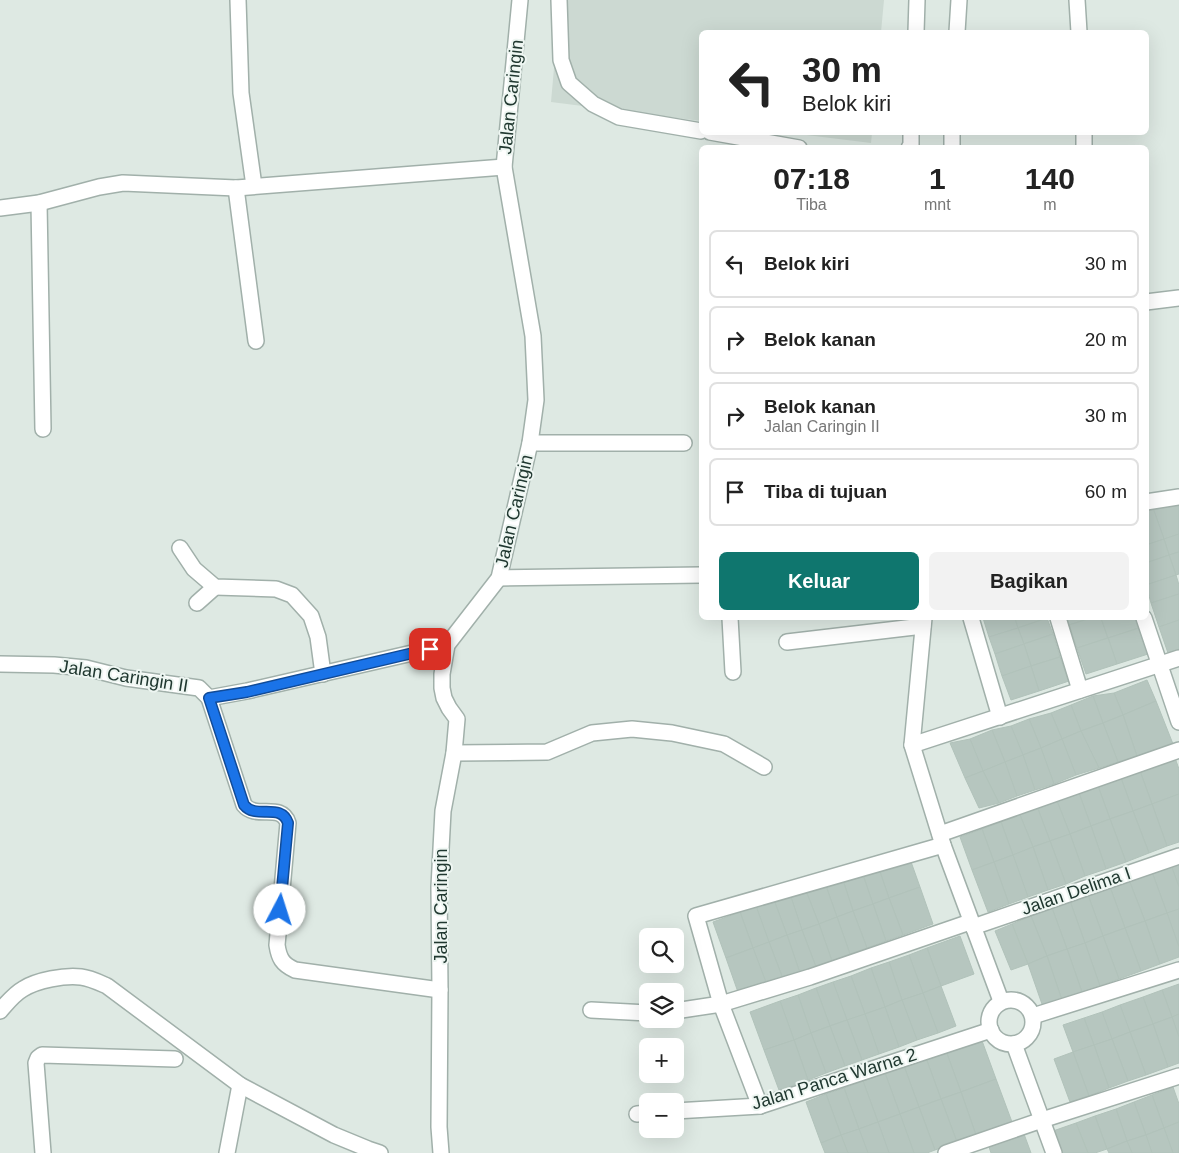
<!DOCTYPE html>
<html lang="id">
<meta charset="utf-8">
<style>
:root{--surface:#fff;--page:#f2f2f2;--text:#222;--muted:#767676;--line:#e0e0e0;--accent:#0f766e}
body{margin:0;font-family:Arial,sans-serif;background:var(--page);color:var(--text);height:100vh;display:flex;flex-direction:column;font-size:19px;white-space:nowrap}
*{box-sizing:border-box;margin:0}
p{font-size:16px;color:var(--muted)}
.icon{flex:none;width:28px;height:28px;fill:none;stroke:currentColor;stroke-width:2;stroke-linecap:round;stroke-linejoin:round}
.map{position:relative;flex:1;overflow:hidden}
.side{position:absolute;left:699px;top:145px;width:450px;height:475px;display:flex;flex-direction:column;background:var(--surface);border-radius:8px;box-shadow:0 5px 20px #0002}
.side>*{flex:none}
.banner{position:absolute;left:699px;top:30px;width:450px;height:105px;border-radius:8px;box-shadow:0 5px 20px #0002;background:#fff;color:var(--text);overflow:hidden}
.fabs{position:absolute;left:639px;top:928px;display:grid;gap:10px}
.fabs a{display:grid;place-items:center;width:45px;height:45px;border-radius:8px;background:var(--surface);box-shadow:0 5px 20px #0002;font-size:25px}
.pin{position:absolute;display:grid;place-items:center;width:42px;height:42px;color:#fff;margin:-21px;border-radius:10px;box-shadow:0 2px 8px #0006}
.me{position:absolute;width:55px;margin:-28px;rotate:5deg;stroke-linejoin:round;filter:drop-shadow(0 0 4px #0008)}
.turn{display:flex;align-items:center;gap:18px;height:105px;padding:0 20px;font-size:22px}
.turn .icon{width:65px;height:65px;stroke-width:2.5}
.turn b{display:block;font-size:35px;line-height:42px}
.eta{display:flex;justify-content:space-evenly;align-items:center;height:85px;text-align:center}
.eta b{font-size:30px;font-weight:700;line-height:35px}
.cta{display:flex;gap:10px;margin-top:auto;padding:10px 20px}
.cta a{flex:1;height:58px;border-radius:8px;background:var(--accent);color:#fff;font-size:20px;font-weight:700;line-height:58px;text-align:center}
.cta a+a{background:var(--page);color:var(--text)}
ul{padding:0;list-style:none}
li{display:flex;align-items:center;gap:15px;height:68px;margin:0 10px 8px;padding:0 10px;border:2px solid var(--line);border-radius:8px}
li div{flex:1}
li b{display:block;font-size:19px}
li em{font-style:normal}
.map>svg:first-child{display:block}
.built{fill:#ccd9d2}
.building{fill:#b6c6bf;stroke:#b1c2ba}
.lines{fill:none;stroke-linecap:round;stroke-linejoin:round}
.minor-casing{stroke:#a1b0aa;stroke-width:18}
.minor{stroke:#fff;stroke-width:15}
.route-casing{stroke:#114b97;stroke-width:12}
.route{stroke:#1a73e8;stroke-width:9}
.labels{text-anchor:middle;stroke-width:4;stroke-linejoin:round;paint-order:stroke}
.street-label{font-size:18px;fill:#203830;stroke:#eef6f2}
</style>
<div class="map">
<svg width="1179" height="1153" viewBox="0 0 1179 1153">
<rect width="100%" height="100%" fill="#dee9e3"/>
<g class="built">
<path d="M560,0H884L881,32H701V121L551,102Z"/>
<path d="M790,133H872L871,143Z"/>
</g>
<g class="building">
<path d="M1179,500V534L1164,539L1153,508Z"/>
<path d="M1153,508L1164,539L1146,545V511Z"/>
<path d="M1179,534V552L1169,555L1164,539Z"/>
<path d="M1164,539L1169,555L1146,563V545Z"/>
<path d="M1179,552V574L1176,575L1169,555Z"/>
<path d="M1169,555L1176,575L1146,585V563Z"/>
<path d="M1176,575L1179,585V594L1151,603L1146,585Z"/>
<path d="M1179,594V620L1159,627L1151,603Z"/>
<path d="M983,618H1015L1018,628L989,637Z"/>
<path d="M1015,618H1047L1018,628Z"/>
<path d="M1047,618L1053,634L1024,644L1018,628Z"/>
<path d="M1067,618H1091L1069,625Z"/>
<path d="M1091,618H1101L1108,638L1077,648L1069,625Z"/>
<path d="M1101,618H1136L1139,628L1108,638Z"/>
<path d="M1179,620V649L1168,653L1159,627Z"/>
<path d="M1018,628L1024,644L995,654L989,637Z"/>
<path d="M1139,628L1148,654L1117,664L1108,638Z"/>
<path d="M1053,634L1060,657L1031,666L1024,644Z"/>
<path d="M1108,638L1117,664L1086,674L1077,648Z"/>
<path d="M1024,644L1031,666L1002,676L995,654Z"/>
<path d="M1060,657L1069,681L1039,691L1031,666Z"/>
<path d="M1031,666L1039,691L1011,700L1002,676Z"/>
<path d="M1147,680L1156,701L1123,715L1114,693Z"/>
<path d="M1114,693L1123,715L1103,723L1093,696Z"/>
<path d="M1093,696L1103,723L1081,731L1071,705Z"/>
<path d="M1156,701L1173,744L1137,756L1123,715Z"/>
<path d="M1071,705L1081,731L1062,739L1051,713Z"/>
<path d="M1051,713L1062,739L1041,748L1029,719Z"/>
<path d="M1123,715L1137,756L1118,762L1103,723Z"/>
<path d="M1029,719L1041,748L1023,755L1011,726Z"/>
<path d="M1103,723L1118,762L1099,768L1081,731Z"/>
<path d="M1011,726L1023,755L1005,762L992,730Z"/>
<path d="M992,730L1005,762L983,771L970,739Z"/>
<path d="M1081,731L1099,768L1076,775L1062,739Z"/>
<path d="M970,739L983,771L965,778L950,743Z"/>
<path d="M1062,739L1076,775L1054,784L1041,748Z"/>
<path d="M1041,748L1054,784L1035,790L1023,755Z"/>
<path d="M1023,755L1035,790L1017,796L1005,762Z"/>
<path d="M1175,758L1179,769V794L1152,804L1140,771Z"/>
<path d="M1005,762L1017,796L999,803L983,771Z"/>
<path d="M983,771L999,803L979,808L965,778Z"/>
<path d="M1140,771L1152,804L1133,811L1121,778Z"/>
<path d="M1121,778L1133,811L1110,819L1098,786Z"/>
<path d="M1098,786L1110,819L1091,826L1079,793Z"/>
<path d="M1079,793L1091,826L1070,834L1057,801Z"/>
<path d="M1179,794V842L1167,846L1152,804Z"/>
<path d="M1057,801L1070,834L1050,841L1038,809Z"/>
<path d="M1152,804L1167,846L1149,853L1133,811Z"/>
<path d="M1038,809L1050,841L1033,847L1020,815Z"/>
<path d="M1133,811L1149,853L1126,862L1110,819Z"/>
<path d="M1020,815L1033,847L1013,855L1001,822Z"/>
<path d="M1110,819L1126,862L1106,869L1091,826Z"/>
<path d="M1001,822L1013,855L994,862L982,829Z"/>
<path d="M1091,826L1106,869L1085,876L1070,834Z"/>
<path d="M982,829L994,862L972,870L960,837Z"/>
<path d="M1070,834L1085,876L1066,884L1050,841Z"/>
<path d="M1050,841L1066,884L1048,890L1033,847Z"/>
<path d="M1033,847L1048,890L1028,897L1013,855Z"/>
<path d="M1013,855L1028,897L1009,904L994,862Z"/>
<path d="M910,859L920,887L889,898L879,869Z"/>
<path d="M994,862L1009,904L988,912L972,870Z"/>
<path d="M1179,862V887L1171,865Z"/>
<path d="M1171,865L1179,887V909L1167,913L1152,872Z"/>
<path d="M879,869L889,898L873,904L863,875Z"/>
<path d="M1152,872L1167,913L1145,921L1129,880Z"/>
<path d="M863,875L873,904L853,911L843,880Z"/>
<path d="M843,880L853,911L837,917L826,886Z"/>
<path d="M1129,880L1145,921L1125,928L1110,887Z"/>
<path d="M826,886L837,917L819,924L806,891Z"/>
<path d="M920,887L933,924L903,935L889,898Z"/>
<path d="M1110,887L1125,928L1103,936L1088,895Z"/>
<path d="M806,891L819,924L802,930L790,894Z"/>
<path d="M790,894L802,930L787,935L774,900Z"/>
<path d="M1088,895L1103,936L1085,943L1070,901Z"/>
<path d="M889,898L903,935L886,941L873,904Z"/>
<path d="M774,900L787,935L769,942L756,906Z"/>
<path d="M1070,901L1085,943L1067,949L1052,908Z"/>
<path d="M873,904L886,941L867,948L853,911Z"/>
<path d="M756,906L769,942L753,948L740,912Z"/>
<path d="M1052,908L1067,949L1047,956L1031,916Z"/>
<path d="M1179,909V947L1167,913Z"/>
<path d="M853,911L867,948L850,954L837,917Z"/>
<path d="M740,912L753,948L726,958L713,922Z"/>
<path d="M1167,913L1179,947V957L1160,964L1145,921Z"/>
<path d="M1031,916L1047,956L1028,964L1012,924Z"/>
<path d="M837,917L850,954L832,961L819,924Z"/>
<path d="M1145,921L1160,964L1141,971L1125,928Z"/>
<path d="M819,924L832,961L816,967L802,930Z"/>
<path d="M1012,924L1028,964L1011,970L995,931Z"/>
<path d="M1125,928L1141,971L1119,979L1103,936Z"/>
<path d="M802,930L816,967L800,973L787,935Z"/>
<path d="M787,935L800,973L783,979L769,942Z"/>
<path d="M960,936L974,974L941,986L927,948Z"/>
<path d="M1103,936L1119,979L1100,986L1085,943Z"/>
<path d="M769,942L783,979L767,985L753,948Z"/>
<path d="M1085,943L1100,986L1082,992L1067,949Z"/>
<path d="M753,948L767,985L739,995L726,958Z"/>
<path d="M927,948L941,986L923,993L909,955Z"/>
<path d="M1067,949L1082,992L1062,1000L1047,956Z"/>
<path d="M909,955L923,993L902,1000L889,962Z"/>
<path d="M1047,956L1062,1000L1043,1007L1028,964Z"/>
<path d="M889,962L902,1000L885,1007L871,968Z"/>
<path d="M871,968L885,1007L865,1014L851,976Z"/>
<path d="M851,976L865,1014L847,1020L833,982Z"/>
<path d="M833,982L847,1020L830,1026L816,988Z"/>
<path d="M1179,984V1014L1172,1017L1162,990Z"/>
<path d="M941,986L956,1026L938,1033L923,993Z"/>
<path d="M816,988L830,1026L811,1033L798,995Z"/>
<path d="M1162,990L1172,1017L1153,1024L1143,997Z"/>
<path d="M923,993L938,1033L917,1040L902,1000Z"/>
<path d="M798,995L811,1033L794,1040L780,1001Z"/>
<path d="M1143,997L1153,1024L1130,1032L1120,1005Z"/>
<path d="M902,1000L917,1040L899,1047L885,1007Z"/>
<path d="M780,1001L794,1040L764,1050L750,1012Z"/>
<path d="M1120,1005L1130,1032L1112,1039L1102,1012Z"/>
<path d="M885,1007L899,1047L879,1054L865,1014Z"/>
<path d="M1102,1012L1112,1039L1094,1045L1084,1018Z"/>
<path d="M865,1014L879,1054L862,1060L847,1020Z"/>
<path d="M1179,1014V1037L1172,1017Z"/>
<path d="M1172,1017L1179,1037V1063L1168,1067L1153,1024Z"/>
<path d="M1084,1018L1094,1045L1073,1052L1063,1025Z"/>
<path d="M847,1020L862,1060L845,1066L830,1026Z"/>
<path d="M1153,1024L1168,1067L1146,1075L1130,1032Z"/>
<path d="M830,1026L845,1066L826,1073L811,1033Z"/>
<path d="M1130,1032L1146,1075L1128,1081L1112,1039Z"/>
<path d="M811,1033L826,1073L808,1080L794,1040Z"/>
<path d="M981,1038L996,1079L961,1092L946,1051Z"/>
<path d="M1112,1039L1128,1081L1109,1088L1094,1045Z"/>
<path d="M794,1040L808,1080L779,1090L764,1050Z"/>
<path d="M1094,1045L1109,1088L1089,1096L1073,1052Z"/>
<path d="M946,1051L961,1092L941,1099L926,1058Z"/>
<path d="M1073,1052L1089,1096L1070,1102L1054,1059Z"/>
<path d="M926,1058L941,1099L919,1107L904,1066Z"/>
<path d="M904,1066L919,1107L900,1114L885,1073Z"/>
<path d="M885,1073L900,1114L878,1122L863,1081Z"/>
<path d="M996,1079L1012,1122L976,1135L961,1092Z"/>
<path d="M863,1081L878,1122L859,1129L844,1088Z"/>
<path d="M1173,1087L1179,1104V1122L1164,1128L1152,1095Z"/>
<path d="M844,1088L859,1129L841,1135L826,1094Z"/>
<path d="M961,1092L976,1135L957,1142L941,1099Z"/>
<path d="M826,1094L841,1135L821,1143L806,1102Z"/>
<path d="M1152,1095L1164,1128L1146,1135L1134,1102Z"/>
<path d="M941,1099L957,1142L935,1150L919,1107Z"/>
<path d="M1134,1102L1146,1135L1127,1141L1116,1109Z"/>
<path d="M919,1107L935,1150L927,1153H914L900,1114Z"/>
<path d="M1116,1109L1127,1141L1107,1149L1095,1116Z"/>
<path d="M900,1114L914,1153H889L878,1122Z"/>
<path d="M1095,1116L1107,1149L1095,1153H1088L1076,1123Z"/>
<path d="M878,1122L889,1153H868L859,1129Z"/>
<path d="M1179,1122V1153H1173L1164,1128Z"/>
<path d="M1076,1123L1088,1153H1061L1053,1131Z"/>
<path d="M1164,1128L1173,1153H1152L1146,1135Z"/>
<path d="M859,1129L868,1153H848L841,1135Z"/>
<path d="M1024,1134L1031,1153H991L989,1147Z"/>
<path d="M841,1135L848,1153H825L821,1143Z"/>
<path d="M1146,1135L1152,1153H1132L1127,1141Z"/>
<path d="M1127,1141L1132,1153H1109L1107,1149Z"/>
</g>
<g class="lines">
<g class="minor-casing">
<g id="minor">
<path d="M238,0L241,93L254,186"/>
<path d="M559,0L561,60L569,83L593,104L619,117L701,131"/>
<path d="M1077,0L1079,32"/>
<path d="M916,32L917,0"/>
<path d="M957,32L959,0"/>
<path d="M710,132L799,148"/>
<path d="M952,132V148"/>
<path d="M1084,132V148"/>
<path d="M909,148L911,145V132"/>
<path d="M236,188L256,341"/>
<path d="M39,203L43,429"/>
<path d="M0,208L39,203L99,187L123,183L236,188L504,167"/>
<path d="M1146,302L1179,298"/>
<path d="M530,443H684"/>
<path d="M1146,502L1179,497"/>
<path d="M180,548L194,569L215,587L276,589L292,595L311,616L318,637L323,674"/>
<path d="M499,578L701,575"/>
<path d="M197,603L215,587"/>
<path d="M730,618L733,672"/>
<path d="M924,618L912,745L943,845L1001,1001"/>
<path d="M971,618L1000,717"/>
<path d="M1058,618L1080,690"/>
<path d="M1144,618L1179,722"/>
<path d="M787,642L923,626"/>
<path d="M0,664L54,665L86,668L126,678L199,688L209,698L247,691L447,645"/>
<path d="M209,698L244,805C256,820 281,802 288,823L277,945C279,958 282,964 295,970L440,990"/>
<path d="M912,745L1179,658"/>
<path d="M454,753L547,752L592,733L632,729L672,733L724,744L764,767"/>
<path d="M940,834L1179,750"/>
<path d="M973,927L1179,856"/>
<circle cx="1011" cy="1022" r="22"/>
<path d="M591,1010L648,1013"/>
<path d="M0,1011C7,1003 14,994 23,989C37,980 65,975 81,977C90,978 98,982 107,986L240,1085L334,1135L368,1149L380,1153"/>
<path d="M675,1011L721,1004L810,977L970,922"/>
<path d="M1033,1016L1179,970"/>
<path d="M1014,1044L1054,1153"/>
<path d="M760,1106L721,1004L696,916L943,845"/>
<path d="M675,1111L760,1106L991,1030"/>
<path d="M637,1114L648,1113"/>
<path d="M43,1153L36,1063L38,1058L42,1055L175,1059"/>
<path d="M227,1153L240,1085"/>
<path d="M441,1153L439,1127L440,990L439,887L443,811L454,753L457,719L449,708L444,698L442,688V674L447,645L499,578L530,443L536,400L533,336L504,167L520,0"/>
<path d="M946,1153L1042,1120L1179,1076"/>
</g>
</g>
<use href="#minor" class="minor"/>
</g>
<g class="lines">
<g class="route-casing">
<path id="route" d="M280,910L288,823C281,802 256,820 244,805L209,698L247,692L430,649"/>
</g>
<use href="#route" class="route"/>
</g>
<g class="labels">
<g class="street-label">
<text transform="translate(511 97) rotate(-84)" y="6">Jalan Caringin</text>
<text transform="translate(514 511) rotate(-77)" y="6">Jalan Caringin</text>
<text transform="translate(124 676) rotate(9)" y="6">Jalan Caringin II</text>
<text transform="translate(1076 891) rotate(-19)" y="6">Jalan Delima I</text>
<text transform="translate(441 906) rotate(-90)" y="6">Jalan Caringin</text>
<text transform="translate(834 1079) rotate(-17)" y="6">Jalan Panca Warna 2</text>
</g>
</g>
</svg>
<div class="fabs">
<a><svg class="icon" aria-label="search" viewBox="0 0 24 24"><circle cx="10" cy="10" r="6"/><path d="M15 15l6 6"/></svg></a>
<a><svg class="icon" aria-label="layers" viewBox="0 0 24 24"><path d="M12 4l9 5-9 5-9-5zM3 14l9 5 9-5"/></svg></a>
<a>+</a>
<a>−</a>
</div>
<div class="pin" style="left:430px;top:649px;background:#d93025"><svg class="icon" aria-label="arrive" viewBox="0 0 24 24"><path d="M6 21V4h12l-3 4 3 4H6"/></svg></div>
<svg class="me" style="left:280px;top:910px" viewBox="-20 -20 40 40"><circle r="19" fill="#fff"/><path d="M0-13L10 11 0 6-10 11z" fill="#1a73e8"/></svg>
<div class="banner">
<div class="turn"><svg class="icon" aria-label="left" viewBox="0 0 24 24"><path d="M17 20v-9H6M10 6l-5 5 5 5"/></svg><div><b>30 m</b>Belok kiri</div></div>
</div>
<section class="side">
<div class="eta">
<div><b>07:18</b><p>Tiba</p></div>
<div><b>1</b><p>mnt</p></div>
<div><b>140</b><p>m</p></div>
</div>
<ul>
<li><svg class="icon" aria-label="left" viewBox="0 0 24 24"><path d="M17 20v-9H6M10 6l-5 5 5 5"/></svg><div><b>Belok kiri</b></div><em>30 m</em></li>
<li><svg class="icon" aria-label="right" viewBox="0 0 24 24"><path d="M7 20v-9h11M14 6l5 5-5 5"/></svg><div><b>Belok kanan</b></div><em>20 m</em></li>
<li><svg class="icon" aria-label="right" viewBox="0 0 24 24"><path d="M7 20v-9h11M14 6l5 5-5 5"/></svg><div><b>Belok kanan</b><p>Jalan Caringin II</p></div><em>30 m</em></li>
<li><svg class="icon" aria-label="arrive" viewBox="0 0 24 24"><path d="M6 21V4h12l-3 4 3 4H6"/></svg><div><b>Tiba di tujuan</b></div><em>60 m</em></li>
</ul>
<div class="cta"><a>Keluar</a><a>Bagikan</a></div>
</section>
</div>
